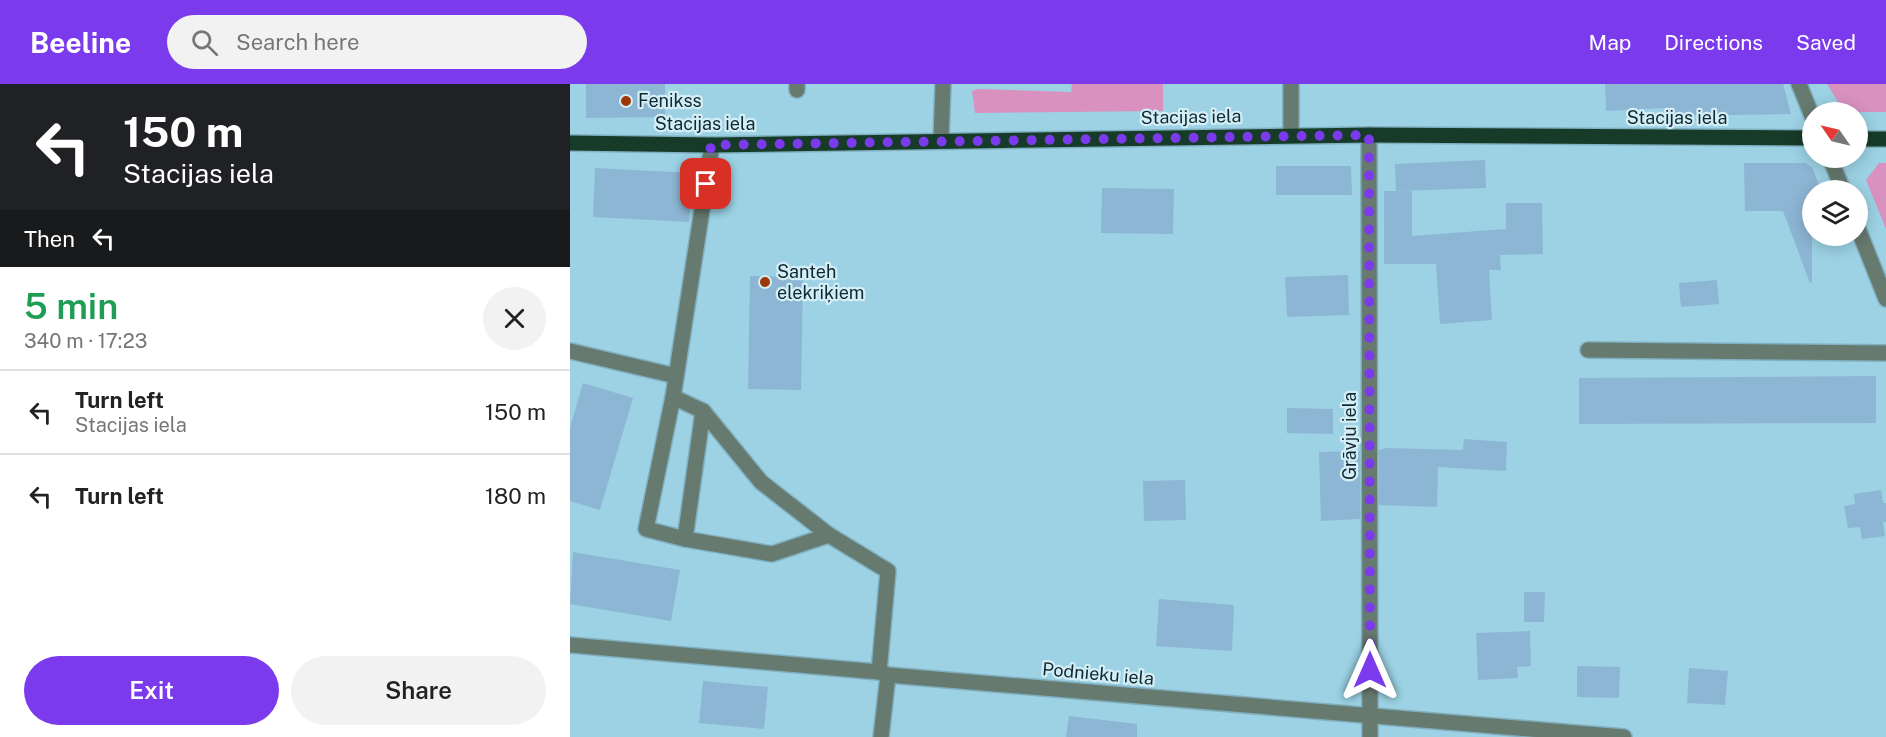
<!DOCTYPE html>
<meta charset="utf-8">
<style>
:root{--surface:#fff;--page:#f2f2f2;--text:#222;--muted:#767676;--line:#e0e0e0;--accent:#7c3aed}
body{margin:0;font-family:"Public Sans",sans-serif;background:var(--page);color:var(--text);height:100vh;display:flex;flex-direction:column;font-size:22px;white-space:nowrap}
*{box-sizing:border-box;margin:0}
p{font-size:20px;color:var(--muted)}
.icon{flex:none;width:33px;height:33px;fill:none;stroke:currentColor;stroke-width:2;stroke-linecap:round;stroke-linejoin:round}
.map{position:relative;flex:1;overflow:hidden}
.details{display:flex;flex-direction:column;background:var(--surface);width:570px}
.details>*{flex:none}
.banner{background:#202124;color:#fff;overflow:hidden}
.needle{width:39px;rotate:304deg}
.buttons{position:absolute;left:1232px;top:18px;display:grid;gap:12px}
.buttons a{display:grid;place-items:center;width:66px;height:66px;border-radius:50%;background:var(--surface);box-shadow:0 3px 15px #0003;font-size:30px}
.pin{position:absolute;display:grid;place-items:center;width:51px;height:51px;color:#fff;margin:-26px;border-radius:12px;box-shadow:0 3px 9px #0006}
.me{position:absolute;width:66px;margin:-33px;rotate:0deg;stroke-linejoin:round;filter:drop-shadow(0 0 4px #0008)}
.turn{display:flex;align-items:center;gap:21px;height:126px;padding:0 24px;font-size:27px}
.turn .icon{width:78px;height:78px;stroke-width:2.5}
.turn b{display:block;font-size:42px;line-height:51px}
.then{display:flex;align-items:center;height:57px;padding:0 24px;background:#0003;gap:12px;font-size:22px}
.round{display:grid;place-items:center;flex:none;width:63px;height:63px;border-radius:32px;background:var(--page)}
.headline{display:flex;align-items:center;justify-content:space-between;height:102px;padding:0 24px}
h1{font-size:36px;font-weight:600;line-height:45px;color:#1e9e55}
.cta{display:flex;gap:12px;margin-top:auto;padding:12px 24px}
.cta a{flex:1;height:69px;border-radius:36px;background:var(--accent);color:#fff;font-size:24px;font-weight:600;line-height:69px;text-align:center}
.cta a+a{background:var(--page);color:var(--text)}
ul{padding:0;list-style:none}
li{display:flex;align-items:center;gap:18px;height:84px;padding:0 24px;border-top:2px solid var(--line)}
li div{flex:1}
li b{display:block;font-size:22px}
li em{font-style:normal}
header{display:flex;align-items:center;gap:36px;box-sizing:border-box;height:84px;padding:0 30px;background:var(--accent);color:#fff}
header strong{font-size:28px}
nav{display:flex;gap:33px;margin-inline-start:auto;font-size:21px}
.search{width:420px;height:54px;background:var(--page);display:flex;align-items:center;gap:15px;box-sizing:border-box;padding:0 21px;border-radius:33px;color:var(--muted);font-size:22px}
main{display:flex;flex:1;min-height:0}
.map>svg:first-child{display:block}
.green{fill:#d991c0}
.building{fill:#8db6d4}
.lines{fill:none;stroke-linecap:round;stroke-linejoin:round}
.minor-casing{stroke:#80b0c0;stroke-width:18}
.major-casing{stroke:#80b0c0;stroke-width:18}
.minor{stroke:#677a6f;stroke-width:15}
.major{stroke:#173b29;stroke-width:15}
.route{stroke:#7c3aed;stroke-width:10;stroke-dasharray:0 18}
.poi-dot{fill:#9c3707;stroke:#d3eef7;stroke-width:2}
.labels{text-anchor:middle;stroke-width:4.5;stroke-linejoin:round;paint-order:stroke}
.poi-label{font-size:18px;fill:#12282f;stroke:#d3eef7;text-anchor:start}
.street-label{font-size:18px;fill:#12282f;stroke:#d3eef7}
</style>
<header>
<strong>Beeline</strong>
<div class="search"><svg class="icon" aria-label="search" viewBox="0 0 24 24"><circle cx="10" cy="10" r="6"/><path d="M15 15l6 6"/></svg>Search here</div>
<nav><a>Map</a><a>Directions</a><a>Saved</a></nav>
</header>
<main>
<section class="details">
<div class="banner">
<div class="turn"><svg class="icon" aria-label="left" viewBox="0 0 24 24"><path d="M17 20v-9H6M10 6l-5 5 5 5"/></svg><div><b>150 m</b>Stacijas iela</div></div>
<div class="then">Then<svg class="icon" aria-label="left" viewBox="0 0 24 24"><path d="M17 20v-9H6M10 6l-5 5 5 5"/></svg></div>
</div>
<div class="headline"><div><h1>5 min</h1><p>340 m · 17:23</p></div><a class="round"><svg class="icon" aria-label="close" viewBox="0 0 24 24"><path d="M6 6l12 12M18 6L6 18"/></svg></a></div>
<ul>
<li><svg class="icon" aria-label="left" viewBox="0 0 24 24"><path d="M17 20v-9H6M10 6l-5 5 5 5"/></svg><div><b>Turn left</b><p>Stacijas iela</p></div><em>150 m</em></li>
<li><svg class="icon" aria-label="left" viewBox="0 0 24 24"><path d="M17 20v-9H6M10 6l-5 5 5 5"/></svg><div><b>Turn left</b></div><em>180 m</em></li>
</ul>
<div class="cta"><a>Exit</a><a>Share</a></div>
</section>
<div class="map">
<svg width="1316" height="653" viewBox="0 0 1316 653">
<rect width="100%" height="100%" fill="#9cd2e4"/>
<g class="green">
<path d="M502,0H593V27L405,29L402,7L408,5L501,8Z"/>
<path d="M1257,0H1316V28H1274Z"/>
<path d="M1309,79H1316V145L1296,96Z"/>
</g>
<g class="building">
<path d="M16,0H95V33L16,34Z"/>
<path d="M1035,0H1213L1221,30L1098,32L1097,24L1036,27Z"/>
<path d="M915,76L916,104L826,107L825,80Z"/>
<path d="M1174,79H1235L1242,83L1251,106H1242V198L1240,199L1213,127H1175Z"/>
<path d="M706,82H781L782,111H706Z"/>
<path d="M25,84L122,89L119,138L23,133Z"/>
<path d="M532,104L604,105L603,150L531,149Z"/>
<path d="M814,107H842V152L936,145V119H972L973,170L930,171L931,186H919L922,236L870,240L866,180H814Z"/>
<path d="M778,191L779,231L717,233L715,193Z"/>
<path d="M180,192L233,193L231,306L178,305Z"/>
<path d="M1147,196L1149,220L1111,223L1109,199Z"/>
<path d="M1306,292V339L1009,340V294Z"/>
<path d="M13,299L63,314L30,426L0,417V344Z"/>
<path d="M717,324L763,325V350L717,349Z"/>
<path d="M894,355L937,358L936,387L868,383L867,423L809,421V366L817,364L893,366Z"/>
<path d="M790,367V435L751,437L749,368Z"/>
<path d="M615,396L616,436L574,437L573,397Z"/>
<path d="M1311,406L1313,419H1316V438H1313L1315,452L1292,455L1290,443L1278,444L1274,422L1285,420L1284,410Z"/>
<path d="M3,468L110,486L101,537L0,520Z"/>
<path d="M954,508H975L974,538H954Z"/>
<path d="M589,515L664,521L662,567L586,562Z"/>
<path d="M960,547L961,582L947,583L948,594L908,596L906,549Z"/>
<path d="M1007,582L1050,583L1049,614L1007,613Z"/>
<path d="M1119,584L1158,587L1155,621L1117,619Z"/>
<path d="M133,597L198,603L194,645L129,639Z"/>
<path d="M499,632L567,640V653H496Z"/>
</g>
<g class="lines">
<g class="minor-casing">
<g id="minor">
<path d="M227,0V6"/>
<path d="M721,0V51"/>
<path d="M1229,0L1242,32"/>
<path d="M799,51L800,653"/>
<path d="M371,56L373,0"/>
<path d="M1260,74L1273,106"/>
<path d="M1287,142L1316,215"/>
<path d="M1018,266L1316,269"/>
<path d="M0,267L106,292"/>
<path d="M103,313L133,327L191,398L259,451L318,487L309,588"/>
<path d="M133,327L115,455L202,470L259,451"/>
<path d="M115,455L76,445L103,313L142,61"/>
<path d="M0,561L309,588L318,591L1054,653"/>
<path d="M311,653L318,591"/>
</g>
</g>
<g class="major-casing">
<g id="major">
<path d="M1287,55H1316"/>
<path d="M0,59L142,61L799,51L1242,54"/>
</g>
</g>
<use href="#minor" class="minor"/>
<use href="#major" class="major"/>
</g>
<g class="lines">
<path class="route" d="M136,100L141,61L799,51L800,586"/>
</g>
<g class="poi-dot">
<circle cx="56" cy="17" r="6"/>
<circle cx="195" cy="198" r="6"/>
</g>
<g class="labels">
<g class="poi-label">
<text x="68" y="23">Fenikss</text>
<text x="207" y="194">Santeh<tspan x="207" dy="21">elekriķiem</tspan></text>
</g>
<g class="street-label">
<text transform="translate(621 33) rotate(-1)" y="6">Stacijas iela</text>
<text x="1107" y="40">Stacijas iela</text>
<text x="135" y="46">Stacijas iela</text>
<text transform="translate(780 352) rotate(-90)" y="6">Grāvju iela</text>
<text transform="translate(528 590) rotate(5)" y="6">Podnieku iela</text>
</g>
</g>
</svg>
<div class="buttons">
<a><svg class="needle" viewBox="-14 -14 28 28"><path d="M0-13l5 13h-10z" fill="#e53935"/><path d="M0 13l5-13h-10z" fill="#767676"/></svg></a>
<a><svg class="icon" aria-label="layers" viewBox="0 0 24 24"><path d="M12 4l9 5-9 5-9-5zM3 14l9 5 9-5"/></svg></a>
</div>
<div class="pin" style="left:136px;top:100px;background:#d93025"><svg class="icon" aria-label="arrive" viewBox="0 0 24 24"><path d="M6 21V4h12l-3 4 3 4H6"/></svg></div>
<svg class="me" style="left:800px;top:586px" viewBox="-20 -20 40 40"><path d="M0-17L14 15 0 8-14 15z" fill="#7c3aed" stroke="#fff" stroke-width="4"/></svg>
</div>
</main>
